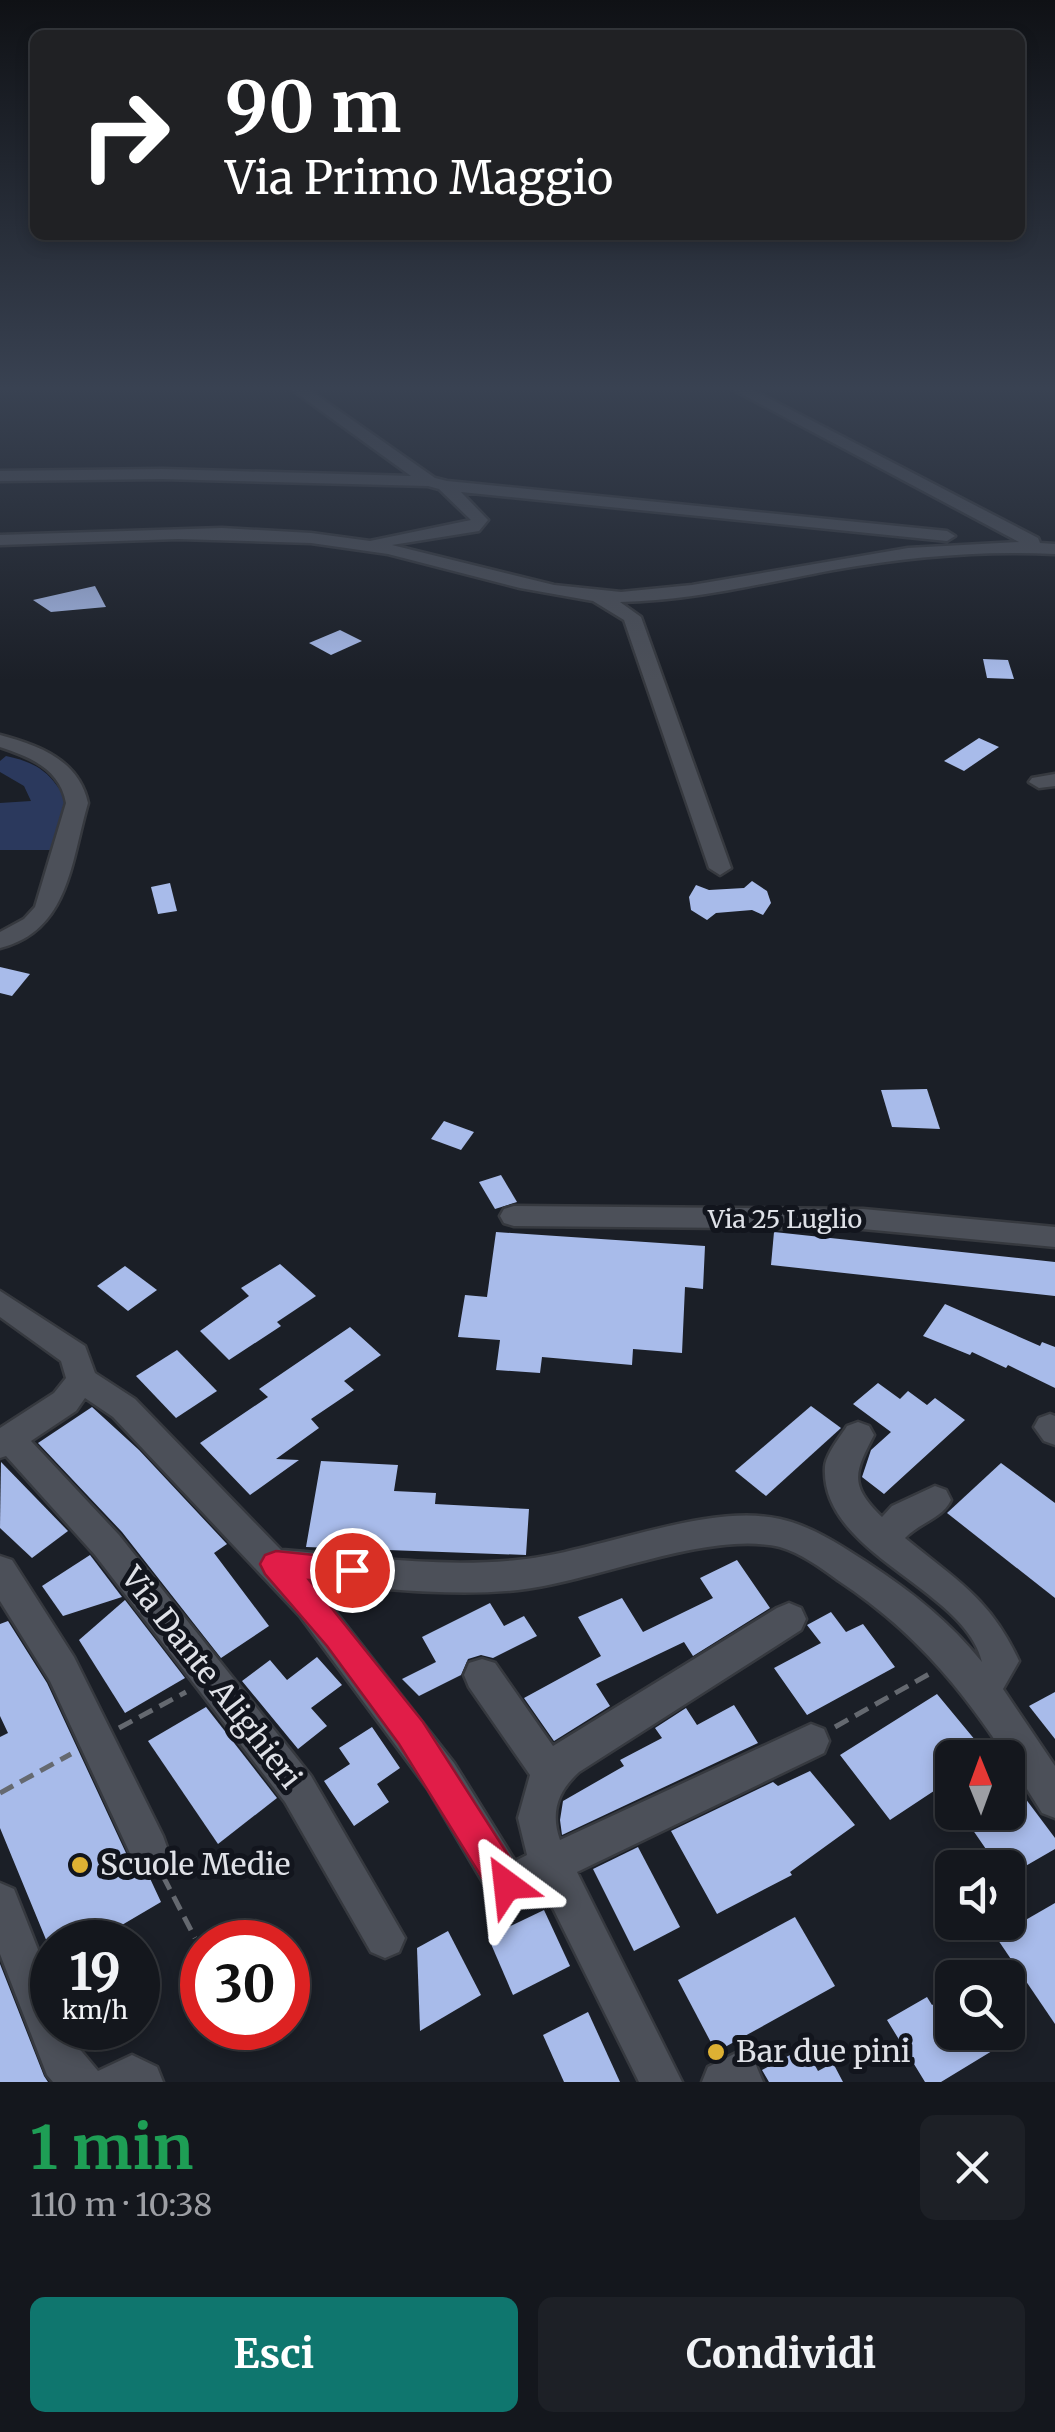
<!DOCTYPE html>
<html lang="it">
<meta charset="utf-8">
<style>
:root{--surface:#14171d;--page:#1d2026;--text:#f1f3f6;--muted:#9d9fa4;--line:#33363b;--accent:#0f766e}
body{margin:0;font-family:Merriweather,serif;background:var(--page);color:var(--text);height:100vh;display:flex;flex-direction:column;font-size:38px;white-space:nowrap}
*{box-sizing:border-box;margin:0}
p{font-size:32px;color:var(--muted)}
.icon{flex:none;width:55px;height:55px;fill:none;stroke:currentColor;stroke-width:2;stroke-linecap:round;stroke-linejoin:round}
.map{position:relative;height:2082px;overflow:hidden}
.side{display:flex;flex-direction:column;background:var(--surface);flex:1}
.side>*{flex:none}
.guide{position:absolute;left:30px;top:30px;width:995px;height:210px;border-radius:15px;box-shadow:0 5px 15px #0003,0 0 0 2px var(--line);background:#202124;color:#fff;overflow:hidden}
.needle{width:65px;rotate:359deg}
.buttons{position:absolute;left:935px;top:1740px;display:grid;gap:20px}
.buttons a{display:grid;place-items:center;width:90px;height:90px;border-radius:15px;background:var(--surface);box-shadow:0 5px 15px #0003,0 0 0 2px var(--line);font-size:50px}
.speed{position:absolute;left:30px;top:1920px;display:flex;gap:20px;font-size:50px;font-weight:700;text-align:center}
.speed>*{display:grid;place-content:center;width:130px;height:130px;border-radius:50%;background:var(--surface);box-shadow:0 5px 15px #0003,0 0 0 2px var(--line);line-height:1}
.speed small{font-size:25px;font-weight:400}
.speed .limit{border:15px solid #d22;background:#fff;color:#111}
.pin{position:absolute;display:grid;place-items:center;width:85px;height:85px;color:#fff;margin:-42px;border:5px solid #fff;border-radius:50%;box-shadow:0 2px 10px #0007}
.me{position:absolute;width:110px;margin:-55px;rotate:330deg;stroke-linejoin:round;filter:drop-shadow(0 0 8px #0008)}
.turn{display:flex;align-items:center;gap:35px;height:210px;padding:0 30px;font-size:45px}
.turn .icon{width:130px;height:130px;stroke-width:2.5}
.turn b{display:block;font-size:70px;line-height:85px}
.round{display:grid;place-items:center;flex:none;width:105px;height:105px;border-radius:15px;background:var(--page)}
.headline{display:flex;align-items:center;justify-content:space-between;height:170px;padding:0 30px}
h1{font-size:60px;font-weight:700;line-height:75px;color:#1e9e55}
.cta{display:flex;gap:20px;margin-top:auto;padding:20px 30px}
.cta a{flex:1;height:115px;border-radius:15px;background:var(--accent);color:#fff;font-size:40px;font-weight:700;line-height:115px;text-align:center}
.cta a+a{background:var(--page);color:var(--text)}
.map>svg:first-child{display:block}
.green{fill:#2b395d}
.building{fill:#a8bbea}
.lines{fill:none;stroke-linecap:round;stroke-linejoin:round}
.minor-casing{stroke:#36393f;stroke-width:5}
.path{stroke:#656970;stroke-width:5;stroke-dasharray:15 8;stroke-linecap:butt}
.minor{fill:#4c5059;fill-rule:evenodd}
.route{fill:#e11d48;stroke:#92132f;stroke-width:2.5}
.poi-dot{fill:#deb133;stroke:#12151d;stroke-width:4}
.labels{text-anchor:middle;stroke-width:10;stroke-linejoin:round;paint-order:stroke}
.street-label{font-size:25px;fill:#dfe1e7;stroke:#12151d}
.near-street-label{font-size:30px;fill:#dfe1e7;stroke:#12151d}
.near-poi-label{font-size:30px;fill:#dfe1e7;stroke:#12151d;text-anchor:start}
</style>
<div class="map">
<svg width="1055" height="2082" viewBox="0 0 1055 2082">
<rect width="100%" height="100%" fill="#1b1f27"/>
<path class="green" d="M6,756C39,763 51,773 68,803L52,850H0V803L31,801L24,786L0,772V761Z"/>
<g class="building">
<path d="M95,586L106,607L51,612L33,600Z"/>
<path d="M340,630L362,641L331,655L309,643Z"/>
<path d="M983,659L1008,660L1014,679L987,678Z"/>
<path d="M979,738L999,747L964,771L944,761Z"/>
<path d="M752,881L767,891L771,903L763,915L752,910L716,913L707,920L691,910L689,897L696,885L709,890L744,888Z"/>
<path d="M170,883L177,911L158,914L151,887Z"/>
<path d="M0,967L30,974L12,996L0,993Z"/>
<path d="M927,1089L940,1129L892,1127L881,1090Z"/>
<path d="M444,1121L474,1132L461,1150L431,1139Z"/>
<path d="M501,1175L517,1202L495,1209L479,1182Z"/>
<path d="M496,1232L705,1246L703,1289L685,1287L682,1353L633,1349L632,1365L542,1357L540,1373L496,1370L500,1340L458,1337L465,1295L487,1297Z"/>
<path d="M774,1232L1055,1262V1296L771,1265Z"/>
<path d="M280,1264L316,1296L277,1322L281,1326L229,1360L200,1331L249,1296L241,1288Z"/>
<path d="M125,1266L157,1290L128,1311L97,1286Z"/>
<path d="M945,1304L1040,1346L1042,1342L1055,1347V1388L1008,1365L1006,1368L972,1352L970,1355L923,1336Z"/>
<path d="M350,1327L381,1355L344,1381L354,1390L311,1419L319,1428L276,1459L299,1460L250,1495L200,1443L268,1397L259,1389Z"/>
<path d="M177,1350L217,1391L176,1418L136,1376Z"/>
<path d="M878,1383L900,1399L908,1391L927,1405L935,1398L965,1420L884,1494L862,1477L871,1450L891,1432L853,1404Z"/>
<path d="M811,1406L841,1428L766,1496L735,1471Z"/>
<path d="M92,1407L139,1450L227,1544L214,1553L269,1626L221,1658L122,1532L38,1443Z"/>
<path d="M321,1461L398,1465L394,1491L436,1493L435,1504L529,1509L526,1555L306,1547Z"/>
<path d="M1,1462L68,1531L32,1558L0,1528Z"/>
<path d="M1001,1463L1055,1503V1598L947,1513Z"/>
<path d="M90,1555L122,1597L63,1616L42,1586Z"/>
<path d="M737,1560L770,1608L693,1656L684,1642L596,1684L610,1706L554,1741L524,1698L601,1656L578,1617L622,1598L643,1632L713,1598L700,1578Z"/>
<path d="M125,1600L185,1678L125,1713L79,1640Z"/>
<path d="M490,1603L504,1626L524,1616L537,1636L493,1658L481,1655L468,1659L461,1675L419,1696L402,1679L436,1662L422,1637Z"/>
<path d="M831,1612L846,1632L863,1624L895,1667L807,1715L774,1668L821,1643L807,1625Z"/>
<path d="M8,1621L47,1683L132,1866L147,1872L161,1902L93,1942H47L0,1828V1737L8,1733L0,1716V1624Z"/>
<path d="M317,1657L342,1685L311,1708L327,1726L298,1749L242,1681L270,1660L287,1680Z"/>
<path d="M1055,1692V1739L1029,1706Z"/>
<path d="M937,1694L990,1758H952V1779L890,1820L840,1755Z"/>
<path d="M734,1705L758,1743L562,1835L560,1820L563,1801L624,1766L620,1760L662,1738L655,1728L686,1708L697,1725Z"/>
<path d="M206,1707L277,1798L218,1844L148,1741Z"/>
<path d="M372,1727L400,1768L377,1784L389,1802L354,1826L324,1781L350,1764L339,1748Z"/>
<path d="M810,1771L855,1825L790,1872L792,1875L717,1914L671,1831L773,1782L778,1786Z"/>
<path d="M1022,1794L1055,1838V1849L1008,1876V1868H999L968,1823L988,1812H1008V1802Z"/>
<path d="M638,1847L680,1927L634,1951L593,1869Z"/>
<path d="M1055,1903V2024L996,1937Z"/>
<path d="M544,1910L570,1966L513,1995L488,1937Z"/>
<path d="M795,1917L835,1986L716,2052L678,1980Z"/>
<path d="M448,1931L481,1995L420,2031L417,1948Z"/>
<path d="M0,1964L44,2076L48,2082H0Z"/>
<path d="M952,1994V2032H980L992,2051L941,2082H925L887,2020L927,1997L932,2005Z"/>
<path d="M588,2012L620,2082H564L543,2035Z"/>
<path d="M805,2047L818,2071L833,2063L843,2082H769L762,2070Z"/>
</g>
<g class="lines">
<g class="minor-casing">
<g id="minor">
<path d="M291,389H308L435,478L447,481L947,531L955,536L947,541L461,492L488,520L479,531L392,545L554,585L621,592L692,585L908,548L1019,542L732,389H751L1038,538L1040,543L1055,544V554C980,550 907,557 833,570C763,583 692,601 620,602L641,617L731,868L720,875L709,868L624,620L593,601L520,588L388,554L311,543L178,539L0,545V535L222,528L311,533L370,541L471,520L439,489L428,486L162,479L0,481V471L162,469L411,476Z"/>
<path d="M0,735C38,745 79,760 88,803C71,861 69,931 0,948V932L24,919L35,907L66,803C60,769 30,757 0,747Z"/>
<path d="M1055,774V786L1039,788L1029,782L1032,778Z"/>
<path d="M514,1206L863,1209L1055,1227V1247L863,1229L514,1226L504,1223L500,1216L504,1209Z"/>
<path d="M0,1291L85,1346L95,1373L135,1399L281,1550C359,1556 438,1568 517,1560C595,1553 706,1502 780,1519C812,1526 840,1545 868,1563C911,1591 950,1622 982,1662C965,1588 820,1554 825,1467C826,1454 840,1437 847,1426L858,1422L869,1426L874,1435C855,1472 848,1484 882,1517L892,1506L935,1486L946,1490L951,1500C943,1518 919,1523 905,1538C956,1580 990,1598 1019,1661L1003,1689L1055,1766V1818L1042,1813C983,1718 934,1644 839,1581C821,1568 801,1553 780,1547C708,1530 594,1582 518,1590C449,1597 380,1588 312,1582L454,1763L515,1861L527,1855L518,1818L530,1775L469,1687L464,1675L469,1663L482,1659L495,1663L553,1746L777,1608L789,1603L801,1608L806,1619L801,1630L579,1772C558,1791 550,1812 560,1840L811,1724L824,1729L829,1741L824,1753L577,1872L682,2082H639L543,1888L507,1904L493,1899L428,1789L300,1616L113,1417L85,1398L76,1411L31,1441L119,1535L311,1776L405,1938L399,1952L385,1958L371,1952L285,1802L95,1555L6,1456L0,1458V1428L54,1393L66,1378L61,1361L0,1317Z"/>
<path d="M1050,1414L1055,1416V1445L1044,1441L1034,1427L1039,1418Z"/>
<path d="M0,1556L12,1560L74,1657L163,1836L168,1850L163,1864L149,1869L135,1864L50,1681L0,1601Z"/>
<path d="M0,1883L14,1889L52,1985V2028H70L77,2046L98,2071L132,2055L157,2067L163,2082H53L47,2075L0,1954Z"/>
<path d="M738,2052L753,2058L763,2082H702L708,2067Z"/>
</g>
</g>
<g class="path">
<path d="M835,1727L931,1673"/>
<path d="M119,1728L186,1692"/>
<path d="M0,1793L71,1754"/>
<path d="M163,1876L195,1938"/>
</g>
<use href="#minor" class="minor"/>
</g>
<linearGradient id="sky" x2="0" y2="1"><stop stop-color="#0f1115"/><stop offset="0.57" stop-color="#394252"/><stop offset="1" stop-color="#394252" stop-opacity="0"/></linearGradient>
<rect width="1055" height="681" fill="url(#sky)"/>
<path class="route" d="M276,1551L363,1560L368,1570L363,1579L352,1583L309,1580L423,1722L519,1872L524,1885L519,1897L507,1902L494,1897L399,1744L327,1646L265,1574L260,1564L265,1555Z"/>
<g class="poi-dot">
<circle cx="80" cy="1865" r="10"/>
<circle cx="716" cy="2052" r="10"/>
</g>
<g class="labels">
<g class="street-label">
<text x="785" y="1228">Via 25 Luglio</text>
</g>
<g class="near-street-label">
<text transform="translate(211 1678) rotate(52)" y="10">Via Dante Alighieri</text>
</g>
<g class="near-poi-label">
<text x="100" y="1875">Scuole Medie</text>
<text x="736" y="2062">Bar due pini</text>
</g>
</g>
</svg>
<div class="buttons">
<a><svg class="needle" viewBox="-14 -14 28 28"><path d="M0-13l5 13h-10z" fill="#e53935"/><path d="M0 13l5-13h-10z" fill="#9d9fa4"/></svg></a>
<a><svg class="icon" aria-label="sound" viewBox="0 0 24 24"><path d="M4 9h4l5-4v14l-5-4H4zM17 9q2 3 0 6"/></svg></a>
<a><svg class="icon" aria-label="search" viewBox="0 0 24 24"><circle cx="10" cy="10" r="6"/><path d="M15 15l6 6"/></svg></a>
</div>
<div class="speed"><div>19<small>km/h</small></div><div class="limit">30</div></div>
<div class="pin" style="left:352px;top:1570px;background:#d93025"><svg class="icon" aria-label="arrive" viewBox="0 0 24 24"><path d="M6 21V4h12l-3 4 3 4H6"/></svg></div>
<svg class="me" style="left:507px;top:1885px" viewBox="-20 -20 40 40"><path d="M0-17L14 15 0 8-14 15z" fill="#e11d48" stroke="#fff" stroke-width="4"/></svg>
<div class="guide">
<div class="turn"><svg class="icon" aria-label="right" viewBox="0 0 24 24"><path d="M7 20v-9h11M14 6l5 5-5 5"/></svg><div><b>90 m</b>Via Primo Maggio</div></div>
</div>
</div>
<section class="side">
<div class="headline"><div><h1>1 min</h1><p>110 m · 10:38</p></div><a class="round"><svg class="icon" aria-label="close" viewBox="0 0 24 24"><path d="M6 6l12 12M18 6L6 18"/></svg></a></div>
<div class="cta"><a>Esci</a><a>Condividi</a></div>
</section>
